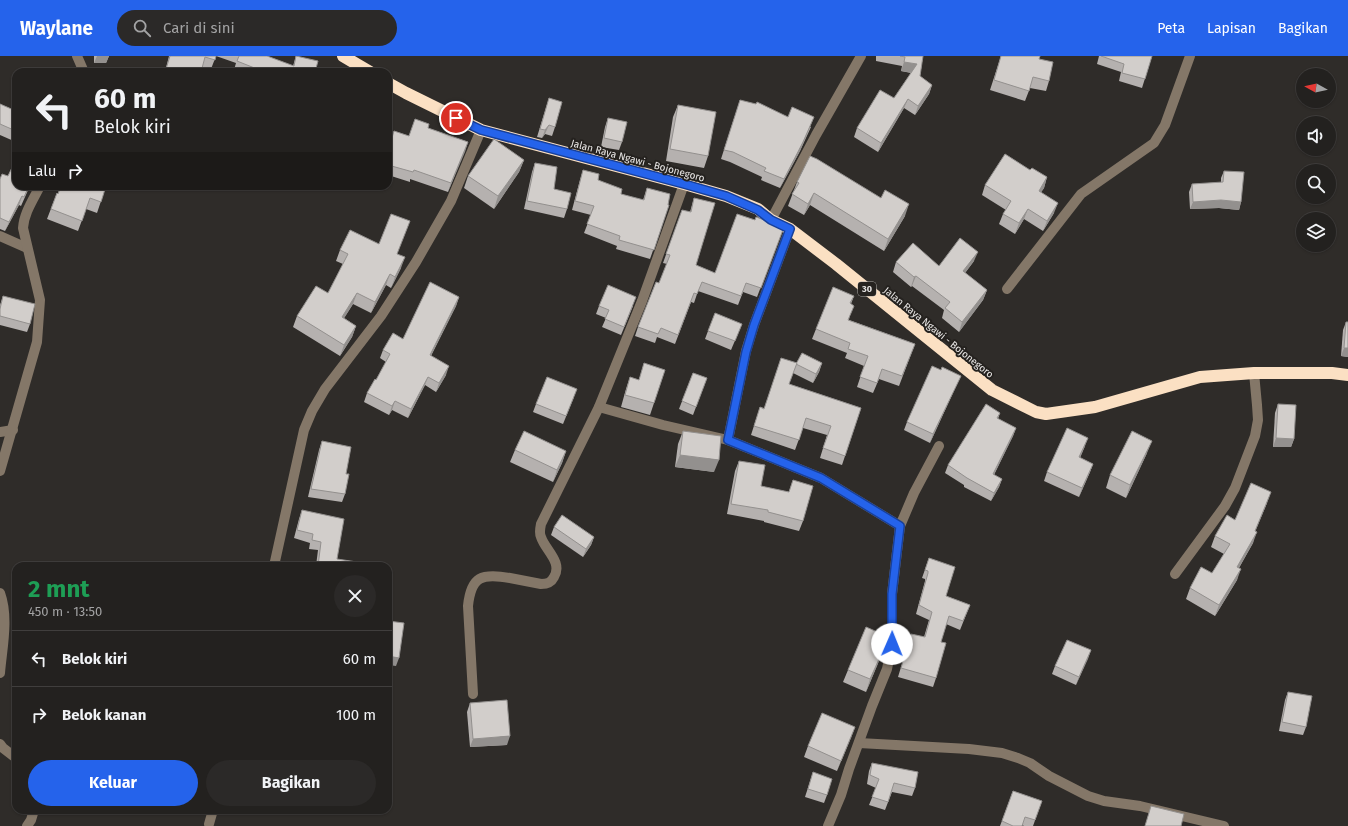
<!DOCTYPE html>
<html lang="id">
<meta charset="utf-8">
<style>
:root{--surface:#23211f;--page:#2b2928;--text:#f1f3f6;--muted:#a3a3a4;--line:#403e3d;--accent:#2563eb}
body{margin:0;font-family:"Fira Sans",sans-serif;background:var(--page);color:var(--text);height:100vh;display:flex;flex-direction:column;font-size:15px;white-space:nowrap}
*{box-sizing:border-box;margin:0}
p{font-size:13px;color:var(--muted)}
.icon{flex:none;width:22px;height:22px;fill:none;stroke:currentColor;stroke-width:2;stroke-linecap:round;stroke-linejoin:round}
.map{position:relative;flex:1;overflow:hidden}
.sheet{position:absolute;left:12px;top:506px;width:380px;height:252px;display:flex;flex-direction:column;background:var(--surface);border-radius:12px;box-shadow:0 1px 3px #0004,0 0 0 1px var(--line)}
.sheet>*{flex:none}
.top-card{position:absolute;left:12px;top:12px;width:380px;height:122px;border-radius:12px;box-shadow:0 1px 3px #0004,0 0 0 1px var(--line);background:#23211f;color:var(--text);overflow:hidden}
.needle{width:26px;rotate:278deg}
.controls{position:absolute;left:1296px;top:12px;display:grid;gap:8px}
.controls a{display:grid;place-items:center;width:40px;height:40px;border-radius:50%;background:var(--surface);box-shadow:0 1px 3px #0004,0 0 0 1px var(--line);font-size:20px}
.pin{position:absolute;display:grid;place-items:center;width:34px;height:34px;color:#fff;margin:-17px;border:2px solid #fff;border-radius:50%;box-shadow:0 1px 4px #0007}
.me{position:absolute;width:44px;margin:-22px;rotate:1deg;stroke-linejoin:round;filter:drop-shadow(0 0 3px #0008)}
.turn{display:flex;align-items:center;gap:14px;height:84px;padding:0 16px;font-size:18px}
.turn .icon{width:52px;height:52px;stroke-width:2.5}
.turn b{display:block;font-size:28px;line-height:34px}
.then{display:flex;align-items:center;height:38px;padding:0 16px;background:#0003;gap:8px;font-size:15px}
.round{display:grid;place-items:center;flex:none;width:42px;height:42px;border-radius:21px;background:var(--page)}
.overview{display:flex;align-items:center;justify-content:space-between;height:68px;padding:0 16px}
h1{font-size:24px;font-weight:700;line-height:30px;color:#1e9e55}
.action{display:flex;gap:8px;margin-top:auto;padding:8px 16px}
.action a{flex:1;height:46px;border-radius:24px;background:var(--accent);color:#fff;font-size:16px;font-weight:700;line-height:46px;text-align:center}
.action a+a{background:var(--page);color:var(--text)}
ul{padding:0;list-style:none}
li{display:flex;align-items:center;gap:12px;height:56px;padding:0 16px;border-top:1px solid var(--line)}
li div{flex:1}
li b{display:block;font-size:15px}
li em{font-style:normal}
header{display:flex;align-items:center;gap:24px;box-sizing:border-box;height:56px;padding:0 20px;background:var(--accent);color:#fff}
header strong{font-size:19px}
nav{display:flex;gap:22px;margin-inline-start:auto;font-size:14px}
.search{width:280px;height:36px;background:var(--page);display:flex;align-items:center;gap:10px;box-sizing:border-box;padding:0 14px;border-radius:22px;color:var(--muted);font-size:15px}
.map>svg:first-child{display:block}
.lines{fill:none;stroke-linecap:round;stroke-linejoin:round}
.minor{stroke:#847768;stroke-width:10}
.highway{stroke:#fbe0c3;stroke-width:12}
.wall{fill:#b5b1af}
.shaded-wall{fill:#93908e}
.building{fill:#d2cecb;stroke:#93908e}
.route-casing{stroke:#184099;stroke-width:10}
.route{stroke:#2563eb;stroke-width:7}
.labels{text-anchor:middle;stroke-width:4;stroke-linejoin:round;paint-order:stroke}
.shield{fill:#25221f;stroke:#aeacaa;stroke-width:1}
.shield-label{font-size:9px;font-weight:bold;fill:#e9e7e6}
.street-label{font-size:10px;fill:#e9e7e6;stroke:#25221f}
</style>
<header>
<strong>Waylane</strong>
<div class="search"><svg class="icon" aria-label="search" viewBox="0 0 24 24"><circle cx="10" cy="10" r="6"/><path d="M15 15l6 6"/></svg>Cari di sini</div>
<nav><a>Peta</a><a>Lapisan</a><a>Bagikan</a></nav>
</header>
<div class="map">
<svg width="1348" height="770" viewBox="0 0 1348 770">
<rect width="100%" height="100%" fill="#2f2c29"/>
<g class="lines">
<g class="minor">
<path d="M77,0L84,16"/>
<path d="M771,164L816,79L861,0"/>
<path d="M0,180L27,192"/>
<path d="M1007,233L1081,138L1154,87L1165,69L1190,0"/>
<path d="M599,351L663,369L728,384L821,422L900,470"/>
<path d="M0,376L13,374"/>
<path d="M728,384L746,295L754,269L790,173"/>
<path d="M0,415L37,286L40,244L23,172C24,157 33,144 40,130"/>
<path d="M274,510L304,374L312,355L325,333L381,260L416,206L451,145L481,74"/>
<path d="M1175,518L1225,450L1235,432L1255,380L1258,364L1257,349L1254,317"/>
<path d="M0,537C9,562 2,592 0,617"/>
<path d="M473,638L468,550C471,520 482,517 510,522C520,524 531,526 541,528C547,528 551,527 554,521C563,506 545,494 541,481C539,477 540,473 541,468L599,351L642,245L684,128"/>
<path d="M859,687L969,693L1002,697L1018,702L1030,707L1049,720L1088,740L1104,745L1140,750L1224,770"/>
<path d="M0,688L3,692L16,702"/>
<path d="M209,768L213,754"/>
<path d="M27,770L31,764L34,754"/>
<path d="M828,770L841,739L849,713L872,650L887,613L892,588V538L900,470L914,437L939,390"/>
</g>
<g class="highway">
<path d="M343,0L370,16"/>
<path d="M388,27L406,37L481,74L684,128L726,140L758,153L771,164L790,173L836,208L992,334L1036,356L1046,358L1095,351L1200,321L1254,317H1332L1348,319"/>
</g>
</g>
<g class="wall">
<path d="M94,0H109L106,7H94Z"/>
<path d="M169,0H267L293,10L296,0L315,16H238L234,14L236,7L216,0L211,13L203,11L201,16H165Z"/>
<path d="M876,0H923L920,20L932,29L929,38L915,59L904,52L878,96L854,81L857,72L894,42L911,17L901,15L902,10L876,5Z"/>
<path d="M1001,0H1040L1039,3L1049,25L1046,35L1030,32L1025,45L990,34Z"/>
<path d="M1099,0H1152L1142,32L1119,25L1121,16L1097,8Z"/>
<path d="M549,42L555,71L552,80L545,78L542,82L537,81Z"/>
<path d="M740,44L788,61L811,71L800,95L780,132L761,124L762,121L730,106L721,103Z"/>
<path d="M0,48L16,55V86L0,79Z"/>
<path d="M678,49L708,100L704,112L666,105L673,61Z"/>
<path d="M608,62L622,86L619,94L601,91L605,71Z"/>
<path d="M428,72L468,86L448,136L410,123V126L388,119V84L391,85L394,75L409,80Z"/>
<path d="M16,92V130H33L31,133L29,132L21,150L19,149L5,175L0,173V123L8,120L15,105L12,103Z"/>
<path d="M524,104L519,116L494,153L464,132L468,120Z"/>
<path d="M535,107L554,133L567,153L564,162L524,153L532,116Z"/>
<path d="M583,114L621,138L643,144L647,132L668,149H669L650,203L616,193L617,190L584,177L591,159L572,154L580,124Z"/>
<path d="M1030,114L1047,121L1044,132L1041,136L1054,157L1043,175L1024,163L1015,178L999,168L1003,158L1006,154L982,139L985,129Z"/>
<path d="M1224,115L1241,146L1239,154L1219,152L1190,153L1189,136L1192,128L1221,127V122Z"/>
<path d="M797,126L905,160L884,195L810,149L804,159L788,150Z"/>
<path d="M60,130H106L97,157L86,153L78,175L47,163L57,137L58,138Z"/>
<path d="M694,142L696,209L715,217L755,164L784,171L757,241L743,236L738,249L698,235L694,247L691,246L675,288L657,281L655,287L635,280L638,271L659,227L667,208L663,207L682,154L690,156Z"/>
<path d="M340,194L398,198L401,212L391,232L386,229L371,257L353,248L344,262L356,270L352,281L340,300L293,271L297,260L328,237L343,208L336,205Z"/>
<path d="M974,205L965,217L987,234L983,244L959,276L942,262L944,254L912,230L911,231L893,216L896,206L939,210Z"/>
<path d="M3,240L30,268L27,276L0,269V249Z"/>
<path d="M854,240L851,248L849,264L915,288L899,330L879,323L873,337L857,331L864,310L845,302L847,297L812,283L816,273Z"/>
<path d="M459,241L456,250L431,300L446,319L436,336L425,329L408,362L392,354L389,359L364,346L367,337L376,324L386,306L380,302L383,294L403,283Z"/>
<path d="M599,250H633L621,279L602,271L606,262L596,258Z"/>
<path d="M1346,266L1348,301L1341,300L1343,274Z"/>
<path d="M742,268L731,294L705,283L708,275Z"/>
<path d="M644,307L654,347L650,359L621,351L626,333L630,321L639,324Z"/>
<path d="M797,307H822L819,316L813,327L793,317L789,328L861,352L842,409L820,402L827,379L803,372L795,394L751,379L760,351L764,352Z"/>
<path d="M941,314L961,320L957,328L930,387L904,374L907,366Z"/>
<path d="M693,317L707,322L693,359L679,353Z"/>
<path d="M574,341L563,368L533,356L536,348Z"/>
<path d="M1278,348L1294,383L1291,391H1273L1275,357Z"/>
<path d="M1000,357L998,363L1016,372L1013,380L994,419L1002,423L999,431L991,445L964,431V429L945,417L948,409Z"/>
<path d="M683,375L714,416L675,411L678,388Z"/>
<path d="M322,385L346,418L345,438L342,446L308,441L319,394Z"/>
<path d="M1085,390L1080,402L1093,408L1090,416L1079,441L1044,425L1047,416Z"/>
<path d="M515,394L566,395L562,407L553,426L510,406Z"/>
<path d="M1147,397L1126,442L1106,432L1110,419Z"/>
<path d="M739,405L761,430L789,436L793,424L803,465L799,475L764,466V465L727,458L735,415Z"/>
<path d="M1267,447L1255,475L1253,487L1239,512L1237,524L1215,560L1186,543L1190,532L1212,517L1224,498L1211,491L1215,480L1235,464Z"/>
<path d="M302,454L337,503L356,510H316L318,494L309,493L310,487L294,482L299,463Z"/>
<path d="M554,471L594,481L591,489L583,501L551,479Z"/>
<path d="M929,502L946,540L970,549L960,574L946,568L941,586L936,622L933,631L898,621L911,578L924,581L929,564L916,558L925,525V523L922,522Z"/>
<path d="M884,593L866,636L843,626L848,614Z"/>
<path d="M1091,594L1076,629L1052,618L1055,610Z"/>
<path d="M1288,636L1306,671L1303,679L1279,675L1285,644Z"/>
<path d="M470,647L507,689L470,691L467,656Z"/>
<path d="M855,671L837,715L804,701L808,690Z"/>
<path d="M872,707L915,732L912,740L892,736L885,754L869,749L876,732L867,728L869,715Z"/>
<path d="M813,716L827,739L824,747L805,741Z"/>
<path d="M1013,735L1042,745L1033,770H1024L1022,769V770H1000Z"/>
</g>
<g class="shaded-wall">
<path d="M97,0H109L106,7H94Z"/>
<path d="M904,6L917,8L913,17L901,15Z"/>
<path d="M932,29L929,38L915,59L918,50Z"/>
<path d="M908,43L904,52L878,96L881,87Z"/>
<path d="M814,61L800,95L780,132L784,123Z"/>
<path d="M549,69L545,78L542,82L545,74Z"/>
<path d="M468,86L465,96L448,136L451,127Z"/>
<path d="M524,104L519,116L494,153L498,140Z"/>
<path d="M1047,121L1044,132L1035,146L1039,135Z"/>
<path d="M814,137L810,149L804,159L808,148Z"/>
<path d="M22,140L19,149L5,175L9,166Z"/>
<path d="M1221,144L1241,146L1239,154L1219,152L1190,153L1193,146Z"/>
<path d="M1058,147L1054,157L1043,175L1047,165Z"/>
<path d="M909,148L905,160L884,195L888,183Z"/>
<path d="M1028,153L1024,163L1015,178L1019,167Z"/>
<path d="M978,196L974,205L959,225L963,215Z"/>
<path d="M405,201L401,212L391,232L395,221Z"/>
<path d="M390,218L386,229L371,257L375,246Z"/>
<path d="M916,220L912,230L911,231L914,221Z"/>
<path d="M987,234L983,244L959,276L962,266Z"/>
<path d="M357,237L353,248L338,272L342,261Z"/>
<path d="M459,241L456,250L427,307L430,299Z"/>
<path d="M356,270L352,281L340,300L344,289Z"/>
<path d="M1344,292H1348V301L1341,300Z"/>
<path d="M822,307L819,316L813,327L816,318Z"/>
<path d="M449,310L446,319L436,336L439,327Z"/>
<path d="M961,320L957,328L930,387L933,378Z"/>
<path d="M428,321L425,329L408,362L411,353Z"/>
<path d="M395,345L392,354L389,359L392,350Z"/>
<path d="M1016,372L1013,380L990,426L993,418Z"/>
<path d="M1088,382L1085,390L1076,410L1079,401Z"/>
<path d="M1276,382L1294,383L1291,391H1273Z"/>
<path d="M1152,385L1147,397L1126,442L1130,429Z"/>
<path d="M566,395L562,407L553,426L557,414Z"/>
<path d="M680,399L719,404L714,416L675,411Z"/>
<path d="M1093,408L1090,416L1079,441L1082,432Z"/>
<path d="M1002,423L999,431L991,445L994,437Z"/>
<path d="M1271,436L1267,447L1251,486L1255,475Z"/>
<path d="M1257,476L1253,487L1233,522L1237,511Z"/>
<path d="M594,481L591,489L583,501L586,493Z"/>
<path d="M1241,513L1237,524L1215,560L1219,549Z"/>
<path d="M889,581L884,593L866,636L870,623Z"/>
<path d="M1091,594L1088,603L1076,629L1079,621Z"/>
<path d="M388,600L399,602L396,610L388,609Z"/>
<path d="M855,671L851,682L837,715L841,705Z"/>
<path d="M510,680L507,689L470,691L473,683Z"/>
</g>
<g class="building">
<path d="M170,0H216L215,4L205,1L201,16H179L166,13Z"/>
<path d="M239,0H267L294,10L296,0L318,5L315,16H255L257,13L237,5Z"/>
<path d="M900,0H923L920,20L932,29L918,50L908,43L881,87L857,72L880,34L894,42L917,8L904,6L905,1Z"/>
<path d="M1001,0H1040L1039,3L1053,6L1049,25L1033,21L1029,35L994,24Z"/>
<path d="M1101,0H1152L1145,23L1122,17L1124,8Z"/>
<path d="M549,42L562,46L555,71L549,69L545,74L540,73Z"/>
<path d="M740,44L756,48L757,46L788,61L792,51L814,61L803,86L784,123L764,115L766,112L733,96L724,94Z"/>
<path d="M0,48L16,55V75L0,68Z"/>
<path d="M678,49L716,56L708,100L670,93Z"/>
<path d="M608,62L627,66L622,86L604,82Z"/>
<path d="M415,63L429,68L428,72L468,86L451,127L414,114L413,116L388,109V84L391,85L394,75L409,80Z"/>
<path d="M494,83L524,104L498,140L468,120Z"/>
<path d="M1005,98L1030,114L1032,112L1047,121L1039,135L1058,147L1047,165L1028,153L1019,167L1003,158L1011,145L985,129Z"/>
<path d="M810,100L817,103L881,142L885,134L909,148L888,183L814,137L808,148L792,138L799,127L797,126Z"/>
<path d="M16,103V130H29L24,141L22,140L9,166L0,162V123L2,118L8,120Z"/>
<path d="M535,107L557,111L554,133L571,137L567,153L527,145Z"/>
<path d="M583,114L599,118L598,124L622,133L621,138L644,144L647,132L670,138L668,149H669L654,194L619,184L620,180L587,168L594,150L575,145Z"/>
<path d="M1224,115L1244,116L1241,146L1221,144L1193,146L1192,128L1223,126Z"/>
<path d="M61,130H106L101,146L90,142L82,165L51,153L57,137L58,138Z"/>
<path d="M694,142L715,147L696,209L715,217L737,158L755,164L756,161L784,171L761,232L746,227L741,240L702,226L697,238L694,237L678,279L661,272L658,278L638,271L656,226L659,227L670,199L666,198L682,154L691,156Z"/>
<path d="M391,158L410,165L397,198L405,201L395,221L390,218L375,246L357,237L342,261L356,270L344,289L297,260L316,230L328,237L348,198L340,194L350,174L379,188Z"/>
<path d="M960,182L978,196L963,215L987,234L962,266L945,252L950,246L916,220L914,221L896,206L913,187L939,210Z"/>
<path d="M430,226L459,241L430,299L449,310L439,327L428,321L411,353L395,345L392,350L367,337L375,323L376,324L390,298L383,294L393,277L403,283Z"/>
<path d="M608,229L636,241L624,271L605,263L609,254L599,250Z"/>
<path d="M833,231L854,240L850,247L854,250L848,264L915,288L902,320L882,313L877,327L860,321L868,300L848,293L850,287L816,273Z"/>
<path d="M3,240L35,248L30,268L0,260V253Z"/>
<path d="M715,257L742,268L735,285L708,275Z"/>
<path d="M1346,266H1348V292H1344Z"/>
<path d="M802,297L822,307L816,318L796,308Z"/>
<path d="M781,302L797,307L789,328L861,352L845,400L823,392L831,370L806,362L799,384L754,370L760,351L764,353Z"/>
<path d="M644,307L665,314L654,347L625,339L630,321L639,324Z"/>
<path d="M932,310L941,314L942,311L961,320L933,378L907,366Z"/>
<path d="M693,317L707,322L696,351L682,345Z"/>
<path d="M547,321L577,333L566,360L536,348Z"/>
<path d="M986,348L1000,357L997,362L1016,372L993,418L1002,423L994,437L967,422L948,409Z"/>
<path d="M1278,348L1296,349L1294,383L1276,382Z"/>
<path d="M1067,372L1088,382L1079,401L1093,408L1082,432L1047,416Z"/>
<path d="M524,375L566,395L557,414L515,394Z"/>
<path d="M683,375L721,380L719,404L680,399Z"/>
<path d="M1132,375L1152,385L1130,429L1110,419Z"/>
<path d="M322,385L351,391L346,418H349L345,438L311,433Z"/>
<path d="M739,405L765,409L761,430L789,436L793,424L813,430L803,465L768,456V454L731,448Z"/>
<path d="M1251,427L1271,436L1255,475L1257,476L1237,511L1241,513L1219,549L1190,532L1201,511L1212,517L1230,488L1215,480L1227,459L1235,464Z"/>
<path d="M302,454L344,463L337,503L357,506L356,510H318L321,486L312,484L313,478L297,474Z"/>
<path d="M562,459L594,481L586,493L554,471Z"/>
<path d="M929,502L955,511L946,540L970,549L963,565L949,560L941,586L946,587L936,622L901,612L911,578L925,581L932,556L919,549L928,517V515L925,514Z"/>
<path d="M388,565L404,567L399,602L388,600Z"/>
<path d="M866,571L889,581L870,623L848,614Z"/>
<path d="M1067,584L1091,594L1079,621L1055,610Z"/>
<path d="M1288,636L1312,640L1306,671L1282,666Z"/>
<path d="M507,644L510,680L473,683L470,647Z"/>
<path d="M822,657L855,671L841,705L808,690Z"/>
<path d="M872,707L918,716L915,732L894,727L888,746L872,741L879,723L870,719Z"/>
<path d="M813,716L832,723L827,739L808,733Z"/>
<path d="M1013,735L1042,745L1035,764L1025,761L1022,770H1013L1002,765Z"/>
<path d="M1151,750L1184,758L1181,770H1145Z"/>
</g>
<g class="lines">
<g class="route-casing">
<path id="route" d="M456,62L481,74L684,128L726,140L758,154L771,164L790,173L754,269L746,296L728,384L821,422L900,470L892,538V588"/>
</g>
<use href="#route" class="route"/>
</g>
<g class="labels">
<rect class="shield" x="858" y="226" width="18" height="14" rx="3"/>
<g class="shield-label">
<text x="867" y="236">30</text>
</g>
<g class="street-label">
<text transform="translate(638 104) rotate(15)" y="4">Jalan Raya Ngawi - Bojonegoro</text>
<text transform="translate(939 276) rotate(39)" y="4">Jalan Raya Ngawi - Bojonegoro</text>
</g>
</g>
</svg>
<div class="controls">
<a><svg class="needle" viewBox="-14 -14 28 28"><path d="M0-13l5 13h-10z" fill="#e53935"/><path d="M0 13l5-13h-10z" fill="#a3a3a4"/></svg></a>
<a><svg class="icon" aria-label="sound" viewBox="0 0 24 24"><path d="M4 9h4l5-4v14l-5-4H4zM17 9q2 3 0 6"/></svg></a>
<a><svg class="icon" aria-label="search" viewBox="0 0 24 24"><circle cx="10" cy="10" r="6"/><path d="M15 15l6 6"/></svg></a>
<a><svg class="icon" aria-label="layers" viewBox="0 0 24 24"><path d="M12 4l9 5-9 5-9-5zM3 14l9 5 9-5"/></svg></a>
</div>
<div class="pin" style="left:456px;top:62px;background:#d93025"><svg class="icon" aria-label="arrive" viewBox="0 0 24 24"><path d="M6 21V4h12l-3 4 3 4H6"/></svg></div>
<svg class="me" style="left:892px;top:588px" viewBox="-20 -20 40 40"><circle r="19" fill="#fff"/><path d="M0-13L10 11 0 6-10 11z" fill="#2563eb"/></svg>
<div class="top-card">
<div class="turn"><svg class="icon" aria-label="left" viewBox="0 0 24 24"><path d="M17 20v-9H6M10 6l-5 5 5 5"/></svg><div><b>60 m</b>Belok kiri</div></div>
<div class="then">Lalu<svg class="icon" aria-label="right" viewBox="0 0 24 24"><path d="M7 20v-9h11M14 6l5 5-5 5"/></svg></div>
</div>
<section class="sheet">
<div class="overview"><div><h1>2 mnt</h1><p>450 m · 13:50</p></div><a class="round"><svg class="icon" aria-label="close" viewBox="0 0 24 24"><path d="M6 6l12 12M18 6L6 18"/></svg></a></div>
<ul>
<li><svg class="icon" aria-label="left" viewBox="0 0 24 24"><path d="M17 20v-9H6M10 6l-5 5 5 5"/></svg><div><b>Belok kiri</b></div><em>60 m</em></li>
<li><svg class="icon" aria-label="right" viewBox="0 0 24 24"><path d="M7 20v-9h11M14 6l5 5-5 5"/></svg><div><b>Belok kanan</b></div><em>100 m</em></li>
</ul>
<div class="action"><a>Keluar</a><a>Bagikan</a></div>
</section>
</div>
